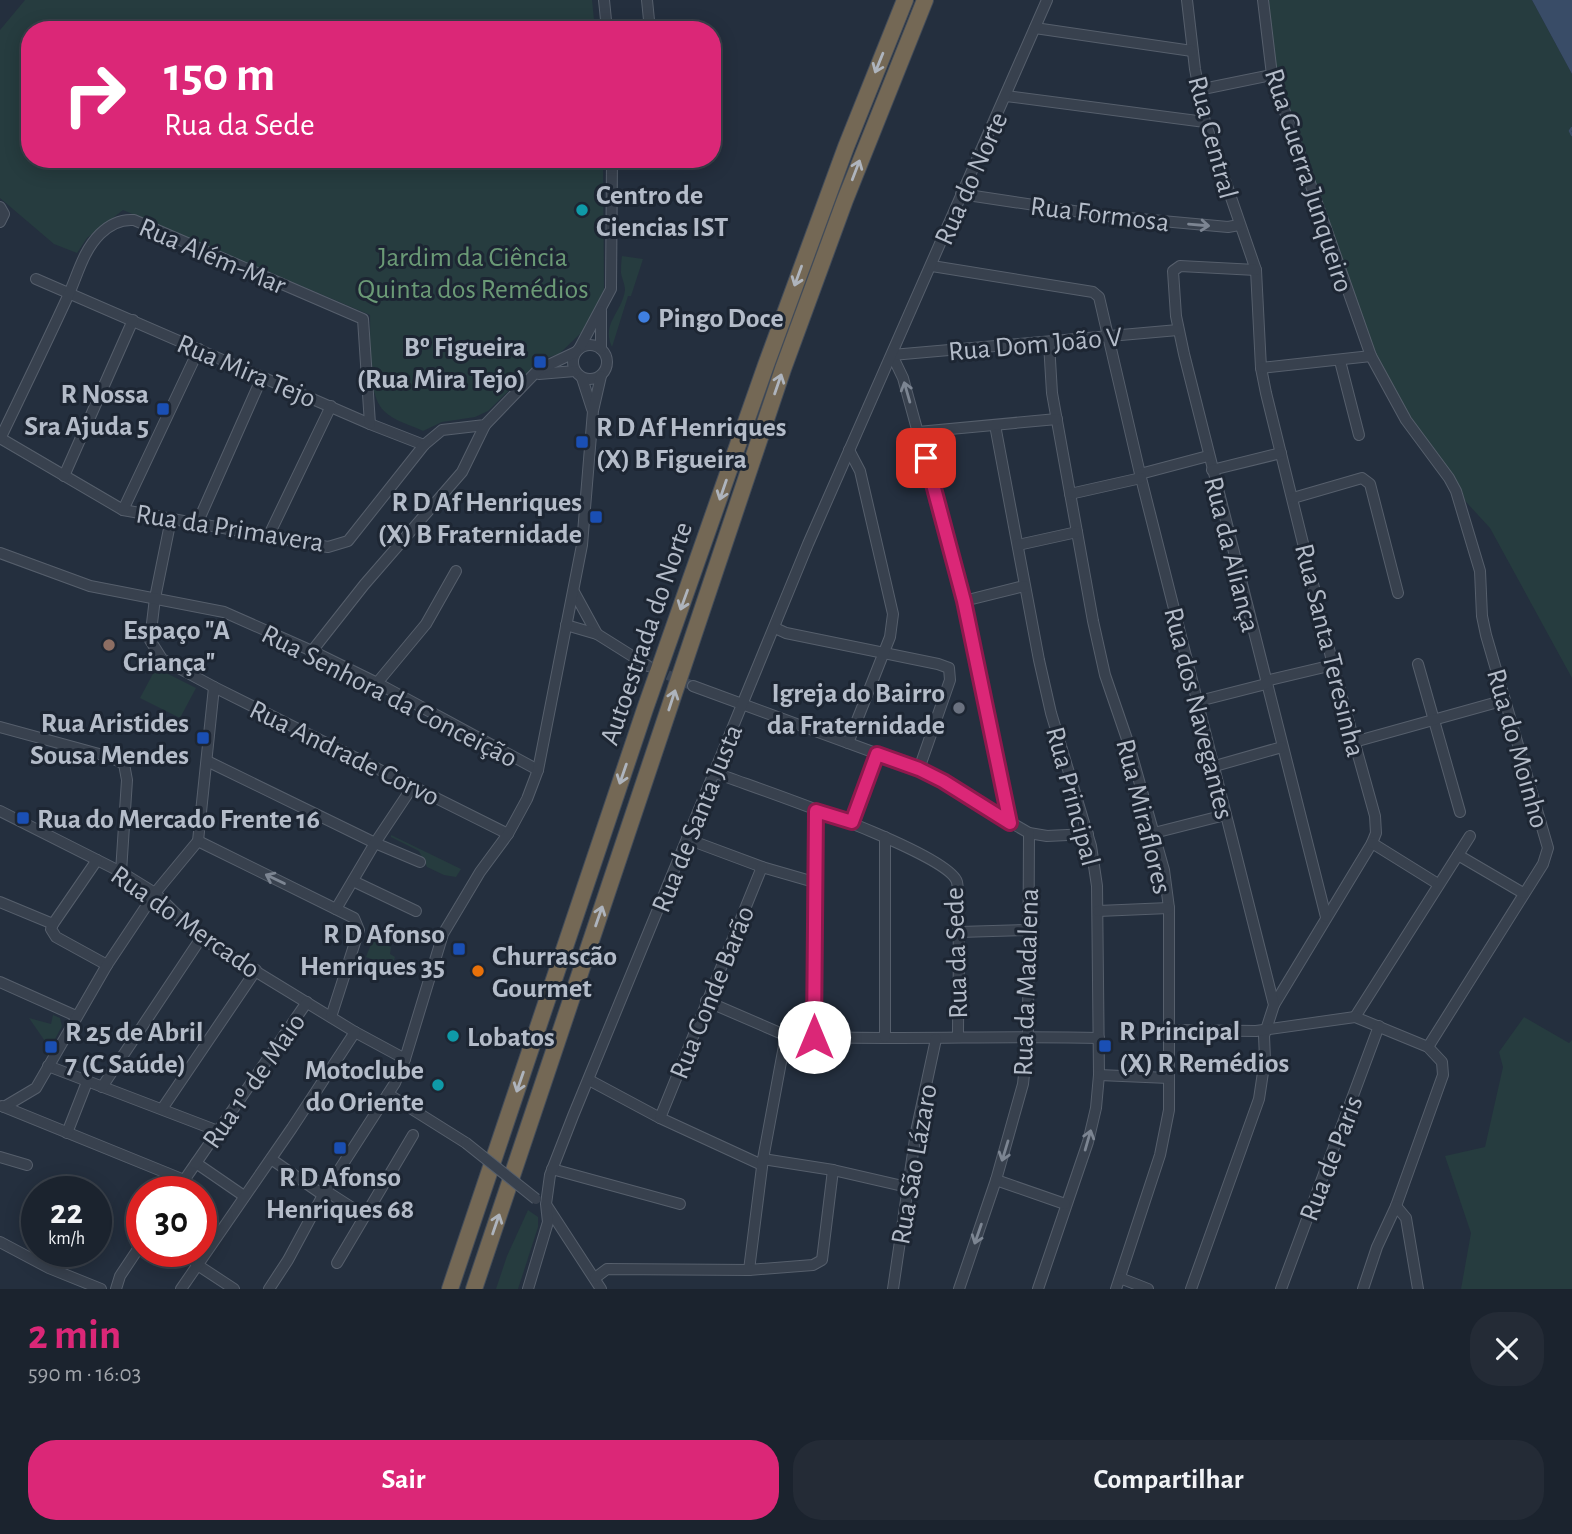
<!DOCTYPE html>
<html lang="pt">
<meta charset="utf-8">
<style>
:root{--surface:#1b232e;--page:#242b36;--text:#f1f3f6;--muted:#a0a4aa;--line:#39404a;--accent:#db2777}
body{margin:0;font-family:"Alegreya Sans",sans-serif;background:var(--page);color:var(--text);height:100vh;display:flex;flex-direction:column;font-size:26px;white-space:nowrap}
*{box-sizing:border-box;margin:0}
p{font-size:23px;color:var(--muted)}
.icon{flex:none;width:38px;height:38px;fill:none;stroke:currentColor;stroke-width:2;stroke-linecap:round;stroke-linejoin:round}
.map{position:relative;height:1289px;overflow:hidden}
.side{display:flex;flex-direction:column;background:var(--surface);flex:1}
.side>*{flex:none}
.hud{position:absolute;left:21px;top:21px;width:700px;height:147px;border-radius:28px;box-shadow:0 4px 18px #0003,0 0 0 2px var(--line);background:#db2777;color:#fff;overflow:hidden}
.speed{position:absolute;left:21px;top:1176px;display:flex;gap:14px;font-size:35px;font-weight:700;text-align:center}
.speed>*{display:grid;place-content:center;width:91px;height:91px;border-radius:50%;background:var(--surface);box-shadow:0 4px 18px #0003,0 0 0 2px var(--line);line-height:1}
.speed small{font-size:18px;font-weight:400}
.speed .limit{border:10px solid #d22;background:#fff;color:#111}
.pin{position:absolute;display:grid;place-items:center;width:60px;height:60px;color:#fff;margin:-30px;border-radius:14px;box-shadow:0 4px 10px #0006}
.me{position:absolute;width:77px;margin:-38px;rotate:0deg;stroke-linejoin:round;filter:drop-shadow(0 0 5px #0008)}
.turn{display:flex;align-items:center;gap:24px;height:147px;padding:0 28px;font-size:32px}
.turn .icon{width:91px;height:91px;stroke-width:2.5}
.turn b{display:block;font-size:49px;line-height:60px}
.round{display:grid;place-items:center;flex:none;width:74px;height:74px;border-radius:28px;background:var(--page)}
.overview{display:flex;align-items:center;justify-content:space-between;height:119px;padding:0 28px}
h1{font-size:42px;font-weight:600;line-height:52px;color:var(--accent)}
.cta{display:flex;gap:14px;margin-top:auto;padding:14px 28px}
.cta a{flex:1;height:80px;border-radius:28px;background:var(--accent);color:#fff;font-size:28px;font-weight:600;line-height:80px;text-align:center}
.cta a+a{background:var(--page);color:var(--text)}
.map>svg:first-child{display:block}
.green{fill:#263c3f}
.water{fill:#394c67}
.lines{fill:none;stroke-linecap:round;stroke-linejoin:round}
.stream{stroke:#394c67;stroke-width:2.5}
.minor-tunnel{stroke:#3a4453;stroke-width:10;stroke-dasharray:10 5;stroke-linecap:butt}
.minor-casing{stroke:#565f6c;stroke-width:12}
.highway-casing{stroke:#434c59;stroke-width:18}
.minor{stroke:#38414e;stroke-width:10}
.highway{stroke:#746855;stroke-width:16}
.minor-bridge-casing{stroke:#565f6c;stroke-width:12;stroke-linecap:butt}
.minor-bridge{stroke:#38414e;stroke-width:10}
.oneway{stroke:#aeb4bd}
.oneway2{stroke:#7c8592}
.route-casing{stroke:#8e194d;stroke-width:18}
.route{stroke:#db2777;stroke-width:12}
.culture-dot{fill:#0f9aa8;stroke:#1d2633;stroke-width:2.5}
.shop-dot{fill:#3f7fe0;stroke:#1d2633;stroke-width:2.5}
.transit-dot{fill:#1a4fb4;stroke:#1d2633;stroke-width:2.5}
.education-dot{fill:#8d6e63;stroke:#1d2633;stroke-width:2.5}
.worship-dot{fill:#6b7280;stroke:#1d2633;stroke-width:2.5}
.food-dot{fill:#e8710a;stroke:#1d2633;stroke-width:2.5}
.labels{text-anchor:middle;stroke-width:6;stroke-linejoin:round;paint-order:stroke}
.street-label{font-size:28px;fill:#b4bcc9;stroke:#1d2633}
.poi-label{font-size:28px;font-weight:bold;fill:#b4bcc9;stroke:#1d2633;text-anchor:start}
.park-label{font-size:28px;fill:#6b9a76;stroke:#1d2633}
</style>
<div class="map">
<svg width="1572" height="1289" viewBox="0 0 1572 1289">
<rect width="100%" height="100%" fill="#242f3e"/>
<g class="green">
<path d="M25,0H592L595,30H30V159H603L604,291L581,333L559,354L540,360L488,411L475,417L442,422L423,431C411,425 394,421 384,411C366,394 371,340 370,315L123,210L87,238L77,253L54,244L0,198V30Z"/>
<path d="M1263,0H1532L1572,74V678L1490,528L1456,491L1371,356L1272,75Z"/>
<path d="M622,256L643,259L631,296H628L612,347C601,323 622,313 625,290C625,284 622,279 621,273C621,268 621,262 622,256Z"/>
<path d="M156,668L196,688L180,718L140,698Z"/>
<path d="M391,835L461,869L456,877L444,875L427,867L419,851L391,837Z"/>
<path d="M373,939L391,947L390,954L395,957L393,963L409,970L408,973L366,957Z"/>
<path d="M53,1015L60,1018L62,1026L48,1052L47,1044L29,1018L51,1024Z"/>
<path d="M1524,1017L1569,1043L1572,1040V1289H1461L1471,1233L1445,1156L1485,1147L1503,1067L1499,1052Z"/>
<path d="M528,1210L538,1217V1227L518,1289H496L507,1256Z"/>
</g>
<path class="water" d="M1532,0H1572V74Z"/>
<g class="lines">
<path class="stream" d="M1572,128L1570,131L1572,135"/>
<path class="minor-tunnel" d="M654,669L693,686"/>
<g class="minor-casing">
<g id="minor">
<path d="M604,0L607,30"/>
<path d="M647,0L650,30"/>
<path d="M1187,0L1195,69L1205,122L1256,270L1261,368L1266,393L1333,665L1375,816L1376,833L1372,843L1274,1005"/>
<path d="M1263,0L1272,75L1371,356L1406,420L1449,478L1456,491L1480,571L1482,616L1486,635L1548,848L1543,864L1428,1047"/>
<path d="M1035,28L1192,51"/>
<path d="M1198,90L1272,75"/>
<path d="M1006,96L1205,122"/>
<path d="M961,194L1107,216L1228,227L1239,225"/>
<path d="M0,207L4,214L0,222"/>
<path d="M932,266L1093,292L1099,297L1141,478L1274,1005L1264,1036L1265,1059L1259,1099L1191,1289"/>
<path d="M1256,270L1180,266L1173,271L1176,316L1184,354L1326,917"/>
<path d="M36,279L370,424L424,445"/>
<path d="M1049,343L1052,393L1093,621L1105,675L1129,745L1164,870L1169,908V1110L1160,1155L1116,1289"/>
<circle cx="590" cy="362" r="17"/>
<path d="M579,349L611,289L612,159"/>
<path d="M601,349V311"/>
<path d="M892,355L903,378L964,601L1010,823"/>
<path d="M892,355L1178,330"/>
<path d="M1340,361L1359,435"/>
<path d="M1261,368L1371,356"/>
<path d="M539,374L575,371"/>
<path d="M582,378L592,409"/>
<path d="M995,425L1039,660L1051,713L1091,846L1097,886L1099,1075L1096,1108L1088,1142L1038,1289"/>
<path d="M918,432L1057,419"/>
<path d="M0,438L123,510L328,547L348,541L424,445L442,430L485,425L538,370L576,352"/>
<path d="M0,439C23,391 46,344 68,296C78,274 83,251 100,234C110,224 121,219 134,220L363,319L370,424"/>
<path d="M1212,470L1281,453"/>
<path d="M1140,474L1208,456"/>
<path d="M64,476L133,320"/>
<path d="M1070,494L1141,478"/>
<path d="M1293,498L1362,478L1370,484L1398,593"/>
<path d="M123,510L199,349"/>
<path d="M171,519L155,598L150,640L162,659L214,687L508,834"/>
<path d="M197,524L262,377"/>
<path d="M268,537L331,406"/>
<path d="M1018,545L1077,532"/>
<path d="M0,553L90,586L224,612L312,651L377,683L538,770"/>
<path d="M574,592L597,634"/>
<path d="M964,601L1024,586"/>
<path d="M566,625L597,634L648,666"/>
<path d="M775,628L786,633L938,664L949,668L950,680L919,769"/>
<path d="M312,651L364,585L462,472L485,425"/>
<path d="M1418,664L1460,812"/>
<path d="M377,683L426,624L456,571"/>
<path d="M693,686L919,769L1029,833L1047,836L1088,834"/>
<path d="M1199,701L1266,684L1270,680L1333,665"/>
<path d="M0,727L110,757L124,764L127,780L121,872"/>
<path d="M1354,742L1505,700"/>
<path d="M848,743L890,637L893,614L860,471L849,450"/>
<path d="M207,761L375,843L420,862"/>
<path d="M1215,766L1282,747"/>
<path d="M716,773C752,787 949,852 957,882C959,892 958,904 958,914C960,955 958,996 958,1037"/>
<path d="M0,811L121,872L155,893L201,938L355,1032L405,1059"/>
<path d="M853,822L877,754"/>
<path d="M1154,833L1225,815"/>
<path d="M687,839L762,867L814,882"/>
<path d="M198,841L354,918L359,930L331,1017"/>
<path d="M1372,843L1438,884"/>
<path d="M1458,855L1523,893"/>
<path d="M97,860L53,924L51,929L56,937L107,965"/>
<path d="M353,881L416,911"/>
<path d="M0,902L53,924"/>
<path d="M336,909L375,843L413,786"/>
<path d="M1098,911L1169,908"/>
<path d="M959,932L1028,930"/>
<path d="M0,982L76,1016"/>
<path d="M706,1001L780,1033L795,1036C896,1041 998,1035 1099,1038"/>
<path d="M1355,1017L1470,836"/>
<path d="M1170,1030L1256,1031L1355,1017L1428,1047L1442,1062L1443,1075L1396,1206L1377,1247L1363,1289"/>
<path d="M814,1037L816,811"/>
<path d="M885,1037V837"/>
<path d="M48,1066L218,1131"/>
<path d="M1099,1075L1169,1078"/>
<path d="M589,1080L660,1118L762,1165"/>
<path d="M102,1087L201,938"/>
<path d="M388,1094L466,1143"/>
<path d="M2,1106L184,1180"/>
<path d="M4,1107L36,1088L107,965L155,893L198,841L214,687"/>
<path d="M162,1109L256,970"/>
<path d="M660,1118L762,867"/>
<path d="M67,1133L87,1082"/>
<path d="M0,1157L27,1165"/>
<path d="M271,1159L323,1195"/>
<path d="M763,1159L833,1170L907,1187"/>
<path d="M196,1163L244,1196"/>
<path d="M552,1169L680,1204"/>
<path d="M996,1180L1065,1204"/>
<path d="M326,1191L365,1216"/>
<path d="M176,1192L307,1002"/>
<path d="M547,1206L601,1289"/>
<path d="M1396,1206L1406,1218L1418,1289"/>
<path d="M0,1242L49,1268L101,1289"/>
<path d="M337,1263L413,1135"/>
<path d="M196,1264L234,1289"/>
<path d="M749,1270L763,1159L786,1035"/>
<path d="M595,1278L607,1269L749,1270L813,1265L822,1260L833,1170"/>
<path d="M1120,1278L1148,1289"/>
<path d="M116,1289L120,1276L142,1243"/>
<path d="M181,1289L292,1128L355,1032"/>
<path d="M269,1289L288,1260L323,1195L395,1083L405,1059L443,934L480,872L508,834L527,799L538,770L582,545L593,411L601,376"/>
<path d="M528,1289L548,1222L546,1204L550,1175L573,1116L808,544L1047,0"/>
<path d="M893,1289L916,1132L936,1039"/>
<path d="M959,1289L996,1180L1023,1084L1028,1036L1029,833"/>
<path d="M1281,1289L1379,1026"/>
</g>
</g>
<g class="highway-casing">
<g id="highway">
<path d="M450,1289L645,709L766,365L846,147L905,0"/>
<path d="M474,1289L783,369L845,200L925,0"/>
</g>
</g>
<use href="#minor" class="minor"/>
<use href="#highway" class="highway"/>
<g class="minor-bridge-casing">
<path id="minor-bridge" d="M466,1143L536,1199"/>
</g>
<use href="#minor-bridge" class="minor-bridge"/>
</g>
<defs><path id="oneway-shaft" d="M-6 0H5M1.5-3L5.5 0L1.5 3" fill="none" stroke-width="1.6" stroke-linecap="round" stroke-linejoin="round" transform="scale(1.75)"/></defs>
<g class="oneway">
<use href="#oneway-shaft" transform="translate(879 63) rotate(112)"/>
<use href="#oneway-shaft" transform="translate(856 170) rotate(-69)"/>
<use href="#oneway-shaft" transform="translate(798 276) rotate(110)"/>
<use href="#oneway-shaft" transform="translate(778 384) rotate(-71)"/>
<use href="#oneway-shaft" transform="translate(723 490) rotate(109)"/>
<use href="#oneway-shaft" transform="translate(684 600) rotate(110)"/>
<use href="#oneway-shaft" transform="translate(672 700) rotate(-72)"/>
<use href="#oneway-shaft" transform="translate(623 774) rotate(109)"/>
<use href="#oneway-shaft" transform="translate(599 916) rotate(-71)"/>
<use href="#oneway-shaft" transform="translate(520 1082) rotate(109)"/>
<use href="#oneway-shaft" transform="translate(496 1224) rotate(-71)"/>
</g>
<g class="oneway2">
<use href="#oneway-shaft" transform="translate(1199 225) rotate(5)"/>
<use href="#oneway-shaft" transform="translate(907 392) rotate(-106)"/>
<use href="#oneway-shaft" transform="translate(275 879) rotate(-154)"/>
<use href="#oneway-shaft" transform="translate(1088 1140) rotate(-74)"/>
<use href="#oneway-shaft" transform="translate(1005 1151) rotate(107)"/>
<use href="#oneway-shaft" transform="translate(978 1234) rotate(109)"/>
</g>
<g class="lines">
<g class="route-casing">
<path id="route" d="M814,1037L816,811L852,822L877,754L919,769L943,781L1010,823L964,601L926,458"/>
</g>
<use href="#route" class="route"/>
</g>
<g class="culture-dot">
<circle cx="582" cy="210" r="7"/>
<circle cx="453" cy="1036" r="7"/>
<circle cx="438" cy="1085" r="7"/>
</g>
<circle class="shop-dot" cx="644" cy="317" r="7"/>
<g class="transit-dot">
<rect x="533" y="355" width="14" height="14" rx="3.5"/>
<rect x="156" y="402" width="14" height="14" rx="3.5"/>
<rect x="575" y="435" width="14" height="14" rx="3.5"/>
<rect x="589" y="510" width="14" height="14" rx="3.5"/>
<rect x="196" y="731" width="14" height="14" rx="3.5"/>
<rect x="16" y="811" width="14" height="14" rx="3.5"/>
<rect x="452" y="942" width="14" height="14" rx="3.5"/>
<rect x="1098" y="1039" width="14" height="14" rx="3.5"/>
<rect x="44" y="1040" width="14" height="14" rx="3.5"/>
<rect x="333" y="1141" width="14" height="14" rx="3.5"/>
</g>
<circle class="education-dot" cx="109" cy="645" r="7"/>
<circle class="worship-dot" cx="959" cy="708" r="7"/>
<circle class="food-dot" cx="478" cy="971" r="7"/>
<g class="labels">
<g class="street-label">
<text transform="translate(1214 137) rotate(75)" y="10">Rua Central</text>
<text transform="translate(970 178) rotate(-66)" y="10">Rua do Norte</text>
<text transform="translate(1310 180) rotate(72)" y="10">Rua Guerra Junqueiro</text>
<text transform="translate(1100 213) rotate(7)" y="10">Rua Formosa</text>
<text transform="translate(213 255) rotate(23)" y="10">Rua Além-Mar</text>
<text transform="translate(1035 343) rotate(-5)" y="10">Rua Dom João V</text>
<text transform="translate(247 370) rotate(23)" y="10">Rua Mira Tejo</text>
<text transform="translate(230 527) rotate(9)" y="10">Rua da Primavera</text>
<text transform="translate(1233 554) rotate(76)" y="10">Rua da Aliança</text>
<text transform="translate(645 633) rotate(-71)" y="10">Autoestrada do Norte</text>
<text transform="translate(1331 650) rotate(76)" y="10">Rua Santa Teresinha</text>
<text transform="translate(390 695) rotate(27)" y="10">Rua Senhora da Conceição</text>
<text transform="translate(1200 713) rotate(76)" y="10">Rua dos Navegantes</text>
<text transform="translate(1519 748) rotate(74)" y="10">Rua do Moinho</text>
<text transform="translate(345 752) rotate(26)" y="10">Rua Andrade Corvo</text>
<text transform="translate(1074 796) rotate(75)" y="10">Rua Principal</text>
<text transform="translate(1145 816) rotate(76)" y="10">Rua Miraflores</text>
<text transform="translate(696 818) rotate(-68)" y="10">Rua de Santa Justa</text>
<text transform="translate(186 921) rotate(35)" y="10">Rua do Mercado</text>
<text transform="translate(955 953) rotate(-92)" y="10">Rua da Sede</text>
<text transform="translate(1025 982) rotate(-88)" y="10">Rua da Madalena</text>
<text transform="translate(711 992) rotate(-68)" y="10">Rua Conde Barão</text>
<text transform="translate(253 1080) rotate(-55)" y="10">Rua 1º de Maio</text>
<text transform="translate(1330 1158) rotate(-69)" y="10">Rua de Paris</text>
<text transform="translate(913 1164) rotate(-80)" y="10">Rua São Lázaro</text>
</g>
<g class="poi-label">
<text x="596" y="204">Centro de<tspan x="596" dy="32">Ciencias IST</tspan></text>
<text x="658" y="327">Pingo Doce</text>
<text x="526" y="356" text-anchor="end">Bº Figueira<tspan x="526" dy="32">(Rua Mira Tejo)</tspan></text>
<text x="149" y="403" text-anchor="end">R Nossa<tspan x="149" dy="32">Sra Ajuda 5</tspan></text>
<text x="596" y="436">R D Af Henriques<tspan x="596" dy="32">(X) B Figueira</tspan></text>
<text x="582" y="511" text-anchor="end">R D Af Henriques<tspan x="582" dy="32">(X) B Fraternidade</tspan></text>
<text x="123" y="639">Espaço "A<tspan x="123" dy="32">Criança"</tspan></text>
<text x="945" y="702" text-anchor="end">Igreja do Bairro<tspan x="945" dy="32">da Fraternidade</tspan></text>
<text x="189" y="732" text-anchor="end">Rua Aristides<tspan x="189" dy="32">Sousa Mendes</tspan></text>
<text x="37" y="828">Rua do Mercado Frente 16</text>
<text x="445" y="943" text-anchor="end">R D Afonso<tspan x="445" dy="32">Henriques 35</tspan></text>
<text x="492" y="965">Churrascão<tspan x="492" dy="32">Gourmet</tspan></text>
<text x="1119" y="1040">R Principal<tspan x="1119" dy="32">(X) R Remédios</tspan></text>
<text x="65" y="1041">R 25 de Abril<tspan x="65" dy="32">7 (C Saúde)</tspan></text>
<text x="467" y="1046">Lobatos</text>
<text x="424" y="1079" text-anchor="end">Motoclube<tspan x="424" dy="32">do Oriente</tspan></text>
<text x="340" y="1186" text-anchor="middle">R D Afonso<tspan x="340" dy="32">Henriques 68</tspan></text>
</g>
<g class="park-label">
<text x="473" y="266">Jardim da Ciência<tspan x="473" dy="32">Quinta dos Remédios</tspan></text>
</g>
</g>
</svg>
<div class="speed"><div>22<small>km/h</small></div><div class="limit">30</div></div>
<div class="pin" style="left:926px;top:458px;background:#d93025"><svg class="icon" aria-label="arrive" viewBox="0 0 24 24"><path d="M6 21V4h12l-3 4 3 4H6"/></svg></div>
<svg class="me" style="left:814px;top:1037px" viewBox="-20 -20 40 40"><circle r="19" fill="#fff"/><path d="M0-13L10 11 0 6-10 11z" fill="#db2777"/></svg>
<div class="hud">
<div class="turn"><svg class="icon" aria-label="right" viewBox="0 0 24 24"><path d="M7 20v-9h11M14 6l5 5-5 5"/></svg><div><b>150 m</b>Rua da Sede</div></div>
</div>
</div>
<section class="side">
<div class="overview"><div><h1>2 min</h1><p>590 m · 16:03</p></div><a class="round"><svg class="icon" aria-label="close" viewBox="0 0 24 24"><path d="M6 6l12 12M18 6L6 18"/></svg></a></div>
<div class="cta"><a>Sair</a><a>Compartilhar</a></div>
</section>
